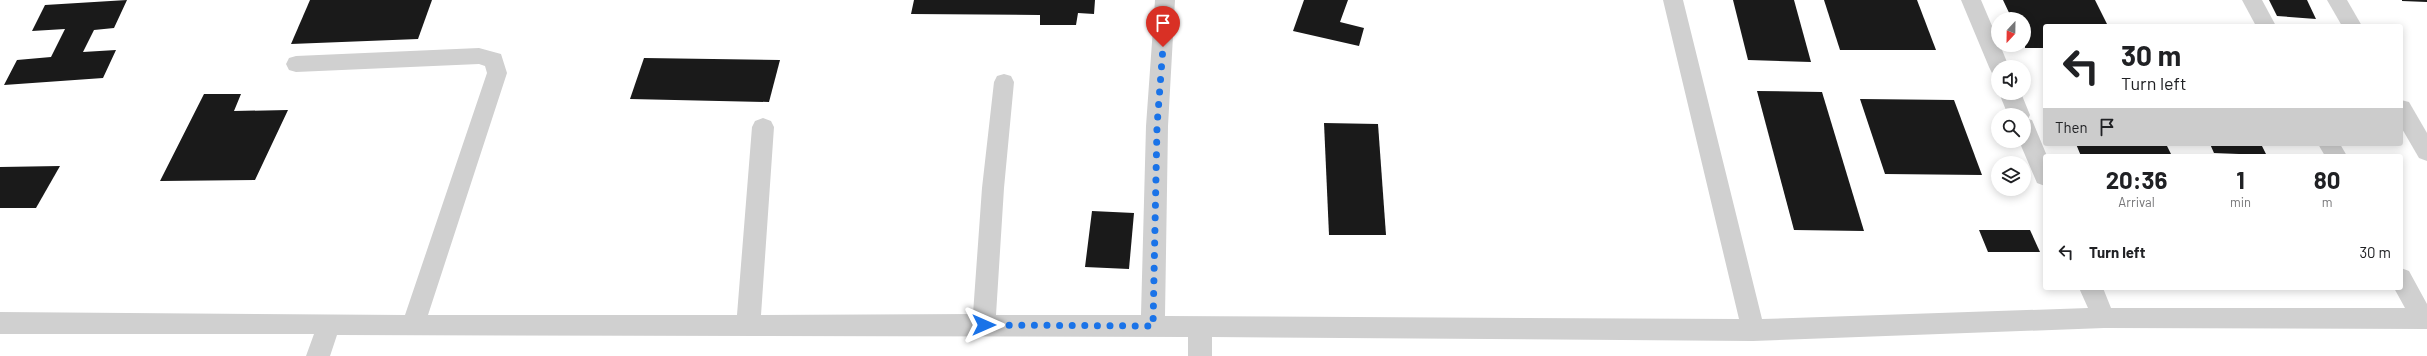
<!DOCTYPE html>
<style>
:root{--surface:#fff;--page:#f6f6f6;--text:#202124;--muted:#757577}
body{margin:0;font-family:Barlow,sans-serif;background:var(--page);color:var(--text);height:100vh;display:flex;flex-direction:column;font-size:15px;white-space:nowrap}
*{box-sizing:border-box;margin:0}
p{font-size:13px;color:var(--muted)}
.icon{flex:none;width:22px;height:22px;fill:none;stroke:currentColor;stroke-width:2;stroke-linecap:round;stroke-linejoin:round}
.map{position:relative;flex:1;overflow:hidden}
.panel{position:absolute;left:2043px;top:154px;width:360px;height:136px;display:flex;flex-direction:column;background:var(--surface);border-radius:4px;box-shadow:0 2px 10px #0003}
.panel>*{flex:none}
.top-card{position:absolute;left:2043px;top:24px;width:360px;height:122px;border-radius:4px;box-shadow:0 2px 10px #0003;background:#fff;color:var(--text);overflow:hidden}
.needle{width:26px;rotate:202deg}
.buttons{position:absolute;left:1991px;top:12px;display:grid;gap:8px}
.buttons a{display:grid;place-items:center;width:40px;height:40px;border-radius:50%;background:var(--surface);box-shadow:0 2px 10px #0003;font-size:20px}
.pin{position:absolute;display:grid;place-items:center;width:34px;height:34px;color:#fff;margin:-41px -17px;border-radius:50% 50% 50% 0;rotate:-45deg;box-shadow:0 0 4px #0007}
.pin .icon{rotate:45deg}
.me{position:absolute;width:44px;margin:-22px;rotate:90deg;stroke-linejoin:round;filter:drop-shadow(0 0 3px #0008)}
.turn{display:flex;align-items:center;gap:14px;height:84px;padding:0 12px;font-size:18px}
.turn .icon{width:52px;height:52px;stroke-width:2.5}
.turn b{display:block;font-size:28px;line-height:34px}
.then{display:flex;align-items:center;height:38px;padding:0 12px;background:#0003;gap:8px;font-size:15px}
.eta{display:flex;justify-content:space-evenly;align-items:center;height:68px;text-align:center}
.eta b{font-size:24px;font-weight:700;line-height:28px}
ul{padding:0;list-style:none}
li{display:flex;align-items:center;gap:12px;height:60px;padding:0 12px}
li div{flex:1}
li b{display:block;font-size:15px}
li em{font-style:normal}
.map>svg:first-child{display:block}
.building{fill:#1a1a1a}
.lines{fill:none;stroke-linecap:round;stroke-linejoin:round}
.minor{fill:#d0d0d0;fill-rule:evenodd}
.route{stroke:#1a73e8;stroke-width:7;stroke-dasharray:0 12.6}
</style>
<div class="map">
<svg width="2427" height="356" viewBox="0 0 2427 356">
<rect width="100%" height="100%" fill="#fff"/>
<g class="building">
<path d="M127,0L114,28L94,30L83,52L116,50L103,78L4,85L17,60L51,57L65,29L32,31L45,5Z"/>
<path d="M310,0H432L418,39L291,44Z"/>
<path d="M914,0H1095L1094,14L1078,13L1076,25H1040V15L911,14Z"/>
<path d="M1304,0H1348L1340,22L1364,28L1359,46L1293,31Z"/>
<path d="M1733,0H1794L1811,62L1748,60Z"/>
<path d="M1824,0H1917L1936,50H1840Z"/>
<path d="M2003,0H2095L2108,26H2045V48H2025L2024,19H2012Z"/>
<path d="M2269,0H2307L2316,19L2277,16Z"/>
<path d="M2402,0H2427V2L2402,1Z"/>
<path d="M644,58L780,60L769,102L630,99Z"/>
<path d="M1757,91L1822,92L1864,231L1794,230Z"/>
<path d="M204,94H241L234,111L288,110L255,180L160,181Z"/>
<path d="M1860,99L1954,100L1982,175L1885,174Z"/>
<path d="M1324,123L1378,124L1386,235H1329Z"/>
<path d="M2076,144H2166L2172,156H2081Z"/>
<path d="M2210,144H2261L2267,156H2240L2239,154L2214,153Z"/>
<path d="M60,166L36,208H0V167Z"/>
<path d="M1092,211L1134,213L1129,269L1085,267Z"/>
<path d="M1979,230H2030L2040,252H1988Z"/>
</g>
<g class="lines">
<g class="minor">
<path d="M1155,0H1175L1168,126L1165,316L1739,319L1663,0H1683L1762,319L2088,308L2079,288H2103L2111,308H2405L2394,288H2401V268L2409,271L2427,304V329L2104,328L1753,341L1212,337V356H1188V337L337,335L330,356H306L314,334H0V312L405,315L487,73L485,66L479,64L296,72L289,70L286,64L289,58L296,56L479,48L501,54L507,73L428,315H737L752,127L755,121L763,118L771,121L774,127L761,315L973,314L982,188L994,82L997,76L1004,74L1011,76L1014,82L1004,188L996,315H1141L1146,126Z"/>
<path d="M1961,0H1981L1998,40V45H2000L2009,67H1998V75L1992,73L1989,67Z"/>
<path d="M2242,0H2262L2276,26H2256Z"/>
<path d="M2327,0H2347L2362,26H2342Z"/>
<path d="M1999,93H2021L2030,115L2028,119L2032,120L2047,156H2045V186L2037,183L2019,141H2024V115H2008Z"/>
<path d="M2401,100L2409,102L2427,133V161L2419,158L2401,127Z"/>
<path d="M2318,144H2340L2347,156H2325Z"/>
</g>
</g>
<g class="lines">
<path class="route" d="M984,325L1153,326L1157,126L1163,47"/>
</g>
</svg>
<div class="buttons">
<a><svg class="needle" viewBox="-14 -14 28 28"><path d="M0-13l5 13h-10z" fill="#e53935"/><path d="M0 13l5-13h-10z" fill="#757577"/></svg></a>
<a><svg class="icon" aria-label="sound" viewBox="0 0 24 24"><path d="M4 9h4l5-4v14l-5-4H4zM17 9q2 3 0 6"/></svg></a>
<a><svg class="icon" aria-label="search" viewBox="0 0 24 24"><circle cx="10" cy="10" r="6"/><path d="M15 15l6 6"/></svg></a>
<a><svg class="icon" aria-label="layers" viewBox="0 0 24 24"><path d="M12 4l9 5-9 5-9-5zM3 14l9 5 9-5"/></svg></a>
</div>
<div class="pin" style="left:1163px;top:47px;background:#d93025"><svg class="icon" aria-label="arrive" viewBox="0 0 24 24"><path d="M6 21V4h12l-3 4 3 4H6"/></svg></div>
<svg class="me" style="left:984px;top:325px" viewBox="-20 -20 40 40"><path d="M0-17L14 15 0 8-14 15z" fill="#1a73e8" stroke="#fff" stroke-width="4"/></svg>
<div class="top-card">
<div class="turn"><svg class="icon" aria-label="left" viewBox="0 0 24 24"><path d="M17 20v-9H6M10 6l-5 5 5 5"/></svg><div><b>30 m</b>Turn left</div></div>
<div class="then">Then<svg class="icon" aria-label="arrive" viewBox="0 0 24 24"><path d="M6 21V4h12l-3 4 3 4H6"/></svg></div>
</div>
<section class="panel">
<div class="eta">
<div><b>20:36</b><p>Arrival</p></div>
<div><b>1</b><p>min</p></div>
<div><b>80</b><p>m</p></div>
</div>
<ul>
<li><svg class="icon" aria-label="left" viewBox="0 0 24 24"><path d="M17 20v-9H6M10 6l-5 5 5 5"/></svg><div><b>Turn left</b></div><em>30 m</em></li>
</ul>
</section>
</div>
